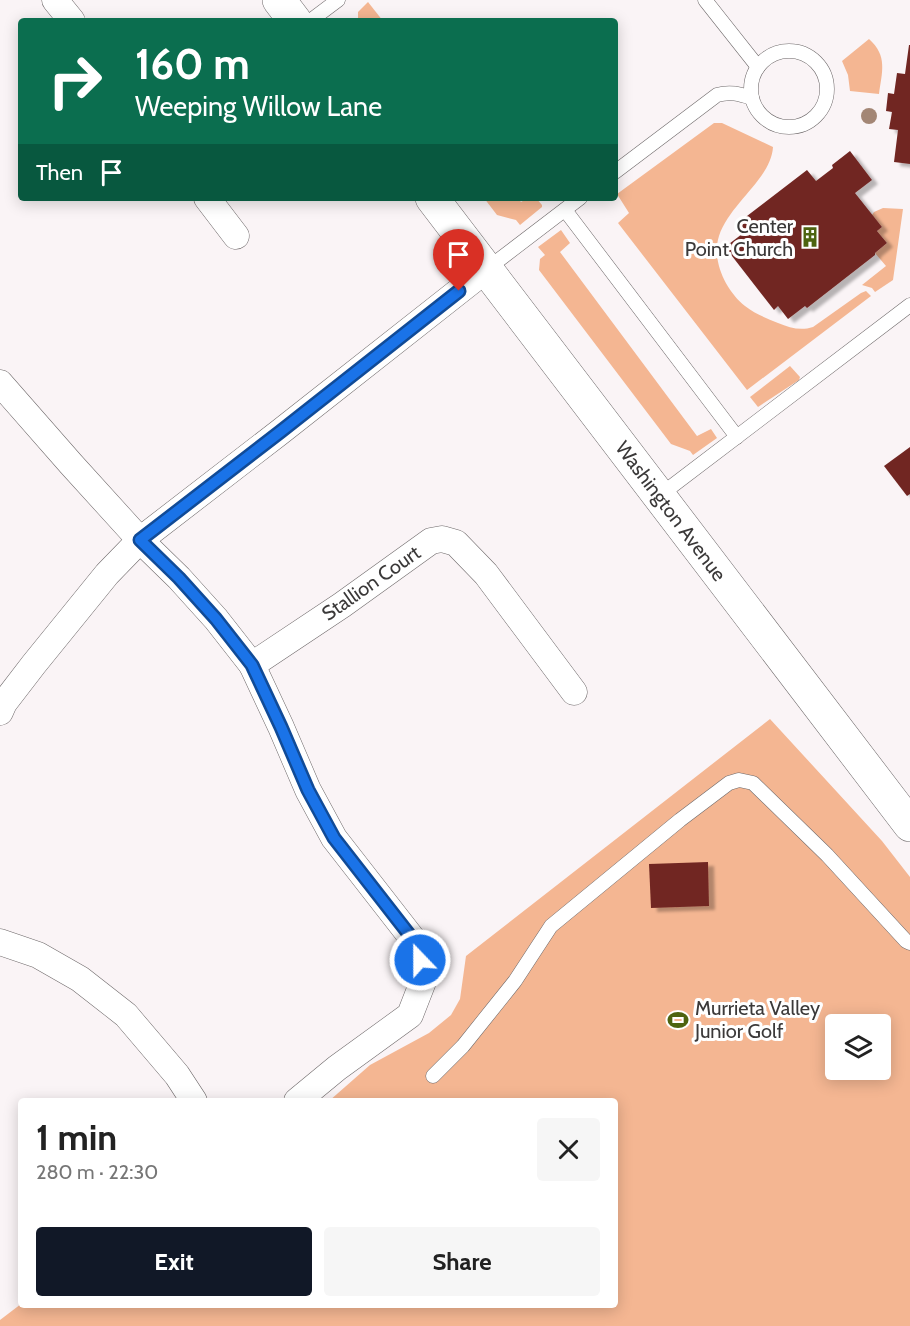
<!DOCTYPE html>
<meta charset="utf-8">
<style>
:root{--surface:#fff;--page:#f6f6f6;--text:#222;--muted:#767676;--accent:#111827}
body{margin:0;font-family:Cabin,sans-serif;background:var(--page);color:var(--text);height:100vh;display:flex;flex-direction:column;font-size:22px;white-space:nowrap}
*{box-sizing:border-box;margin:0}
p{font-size:20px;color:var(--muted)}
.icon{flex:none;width:33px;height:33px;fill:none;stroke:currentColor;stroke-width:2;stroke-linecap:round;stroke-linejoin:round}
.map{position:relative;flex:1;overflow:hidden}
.sheet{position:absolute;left:18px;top:1098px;width:600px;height:210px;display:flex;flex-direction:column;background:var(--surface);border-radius:6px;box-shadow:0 3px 15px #0003}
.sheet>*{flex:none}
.top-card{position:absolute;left:18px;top:18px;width:600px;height:183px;border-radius:6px;box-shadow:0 3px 15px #0003;background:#0b6e4f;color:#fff;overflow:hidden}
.controls{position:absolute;left:825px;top:1014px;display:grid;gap:12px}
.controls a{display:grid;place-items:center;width:66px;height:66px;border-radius:6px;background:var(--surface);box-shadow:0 3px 15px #0003;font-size:30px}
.pin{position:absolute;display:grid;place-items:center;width:51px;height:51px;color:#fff;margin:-62px -26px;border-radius:50% 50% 50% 0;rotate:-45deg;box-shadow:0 0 6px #0007}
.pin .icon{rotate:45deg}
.me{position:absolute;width:66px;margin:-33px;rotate:338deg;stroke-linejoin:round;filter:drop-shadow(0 0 4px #0008)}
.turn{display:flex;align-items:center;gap:21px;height:126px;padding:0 18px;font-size:27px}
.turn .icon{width:78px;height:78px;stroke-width:2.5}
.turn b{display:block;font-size:42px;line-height:51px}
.then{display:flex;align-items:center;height:57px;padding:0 18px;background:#0003;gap:12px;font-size:22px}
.round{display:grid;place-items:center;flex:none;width:63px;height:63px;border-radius:6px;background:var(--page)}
.head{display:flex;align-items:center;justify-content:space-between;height:102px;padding:0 18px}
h1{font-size:36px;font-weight:700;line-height:45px}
.cta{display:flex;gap:12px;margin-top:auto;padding:12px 18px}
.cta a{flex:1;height:69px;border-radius:6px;background:var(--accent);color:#fff;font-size:24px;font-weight:700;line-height:69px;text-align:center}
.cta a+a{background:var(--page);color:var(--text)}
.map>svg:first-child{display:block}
.green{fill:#f4b692;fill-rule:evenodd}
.building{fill:#712723;filter:url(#shadow)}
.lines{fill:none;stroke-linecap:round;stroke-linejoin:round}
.service-casing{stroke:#6e696a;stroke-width:15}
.minor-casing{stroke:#6e696a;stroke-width:27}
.secondary-casing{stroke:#6e696a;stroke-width:34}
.service{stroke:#fff;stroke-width:14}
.minor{stroke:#fff;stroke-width:26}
.secondary{stroke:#fff;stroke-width:33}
.tree{fill:#a38675}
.route-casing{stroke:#114b97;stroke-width:15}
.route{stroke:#1a73e8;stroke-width:10}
.labels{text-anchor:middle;stroke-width:6;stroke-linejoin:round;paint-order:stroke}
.poi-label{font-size:20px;fill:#3b3939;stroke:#fff;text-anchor:end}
.street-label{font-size:20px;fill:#3b3939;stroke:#fff}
</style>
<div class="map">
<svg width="910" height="1326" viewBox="0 0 910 1326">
<defs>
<filter id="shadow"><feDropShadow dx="6" dy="4" stdDeviation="1.5" flood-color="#0004"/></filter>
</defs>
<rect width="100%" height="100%" fill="#faf4f6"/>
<g class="green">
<path d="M368,2L383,21H358V12Z"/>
<path d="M869,39C888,56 882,72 879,94L850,91L848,75L842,61Z"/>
<path d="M714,123H722L773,147C771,179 730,203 719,236C711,260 726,291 745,306C755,314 766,318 778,323C790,328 801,331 813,327L861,293L866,291L871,296L747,390L618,223L629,213L617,194Z"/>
<path d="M484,198H518L521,202L528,198H536L542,205V207L520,225L516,220L497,215Z"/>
<path d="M883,208L903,209L893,280L875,292L872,288L862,285L886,266L875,253L887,243L877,231L882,227L872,215L874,212Z"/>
<path d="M561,230L570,243L560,252L697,436L711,429L717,438L693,455L690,451L671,444L539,270L540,259L545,255L538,247Z"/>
<path d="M790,366L800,377L799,380L758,407L750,397Z"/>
<path d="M770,719L882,841L910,877V1326H0V1320L21,1304V1305H615V1101H329L370,1065L429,1033L451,1015L460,999L466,956ZM836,1024H880V1070H836Z"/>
</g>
<g class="building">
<path d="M909,45H910V164L894,162L898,130L889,129L892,112L886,111L888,93L894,94L897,73L905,74Z"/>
<path d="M850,151L872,180L855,193L882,227L877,231L887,243L875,253V255L807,308L805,306L788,319L778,306L774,310L725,247L746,231L739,223L747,216L807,170L816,181L833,168L832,165Z"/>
<path d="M910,447V494L907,496L884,466Z"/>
<path d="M708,862L709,906L651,908L649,864Z"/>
</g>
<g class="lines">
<g class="service-casing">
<g id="service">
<path d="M705,0L758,67"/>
<path d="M310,21L338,0"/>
<circle cx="789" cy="89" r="38"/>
<path d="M615,172L717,95C730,91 740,94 752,98"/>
<path d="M565,210L737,437"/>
<path d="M487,269L580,198"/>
<path d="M659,496L910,305"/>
<path d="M433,1076L463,1046L515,981L551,926L680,820L729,783L739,780L753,783L827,855L906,941L910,943"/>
</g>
</g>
<g class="minor-casing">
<g id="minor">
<path d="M55,0L72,21"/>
<path d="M207,198L236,236"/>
<path d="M0,383L71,464L140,540L179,578L216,619L252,665L281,727L308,790L334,838L415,942L424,979L410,1015L337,1068L297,1101"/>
<path d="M252,665L342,605L431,541L442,539L456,543L486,574L574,692"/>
<path d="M0,712L4,703L34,664L107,574L140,540L280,432L487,269"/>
<path d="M0,942L38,955L80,979L126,1015L177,1075L194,1101"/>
</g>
</g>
<g class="secondary-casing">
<g id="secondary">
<path d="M279,0L295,21"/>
<path d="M432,198L910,825"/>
</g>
</g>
<use href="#service" class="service"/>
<use href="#minor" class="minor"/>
<use href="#secondary" class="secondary"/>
</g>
<circle class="tree" cx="869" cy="116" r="8"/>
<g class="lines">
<g class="route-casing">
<path id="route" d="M420,960L415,942L334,838L308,790L281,727L252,665L216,619L179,578L140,540L280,432L459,291"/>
</g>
<use href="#route" class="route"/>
</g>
<defs>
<g id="building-bare" transform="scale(1.62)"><path d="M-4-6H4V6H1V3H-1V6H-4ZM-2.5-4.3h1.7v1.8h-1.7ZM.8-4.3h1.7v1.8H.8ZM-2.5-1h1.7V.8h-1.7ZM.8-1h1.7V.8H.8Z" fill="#4d6310" stroke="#fff" stroke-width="2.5" paint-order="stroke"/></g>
<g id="stadium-bare" transform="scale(1.62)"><path d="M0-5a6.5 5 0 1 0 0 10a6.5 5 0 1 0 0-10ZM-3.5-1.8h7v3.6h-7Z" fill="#4d6310" stroke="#fff" stroke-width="2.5" paint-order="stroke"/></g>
</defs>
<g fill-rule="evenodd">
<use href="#building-bare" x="810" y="237"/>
<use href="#stadium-bare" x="678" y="1020"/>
</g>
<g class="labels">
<g class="poi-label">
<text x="793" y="233">Center<tspan x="793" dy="23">Point Church</tspan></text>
<text x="695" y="1015" text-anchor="start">Murrieta Valley<tspan x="695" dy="23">Junior Golf</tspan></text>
</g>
<g class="street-label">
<text transform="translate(671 511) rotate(53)" y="7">Washington Avenue</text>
<text transform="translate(371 583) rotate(-35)" y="7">Stallion Court</text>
</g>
</g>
</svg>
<div class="controls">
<a><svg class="icon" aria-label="layers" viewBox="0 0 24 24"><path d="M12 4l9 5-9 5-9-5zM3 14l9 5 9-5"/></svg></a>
</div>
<div class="pin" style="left:459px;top:291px;background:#d93025"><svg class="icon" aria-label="arrive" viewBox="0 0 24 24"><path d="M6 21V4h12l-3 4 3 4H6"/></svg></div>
<svg class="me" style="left:420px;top:960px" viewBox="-20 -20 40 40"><circle r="17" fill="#1a73e8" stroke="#fff" stroke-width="3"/><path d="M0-11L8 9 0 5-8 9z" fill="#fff"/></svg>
<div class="top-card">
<div class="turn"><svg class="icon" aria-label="right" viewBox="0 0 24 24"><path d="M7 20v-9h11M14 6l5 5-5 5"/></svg><div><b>160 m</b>Weeping Willow Lane</div></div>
<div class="then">Then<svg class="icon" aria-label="arrive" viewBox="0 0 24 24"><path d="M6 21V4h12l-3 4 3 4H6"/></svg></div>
</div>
<section class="sheet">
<div class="head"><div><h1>1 min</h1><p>280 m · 22:30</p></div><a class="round"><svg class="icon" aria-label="close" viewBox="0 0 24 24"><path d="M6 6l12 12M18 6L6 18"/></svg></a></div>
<div class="cta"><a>Exit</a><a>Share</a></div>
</section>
</div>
